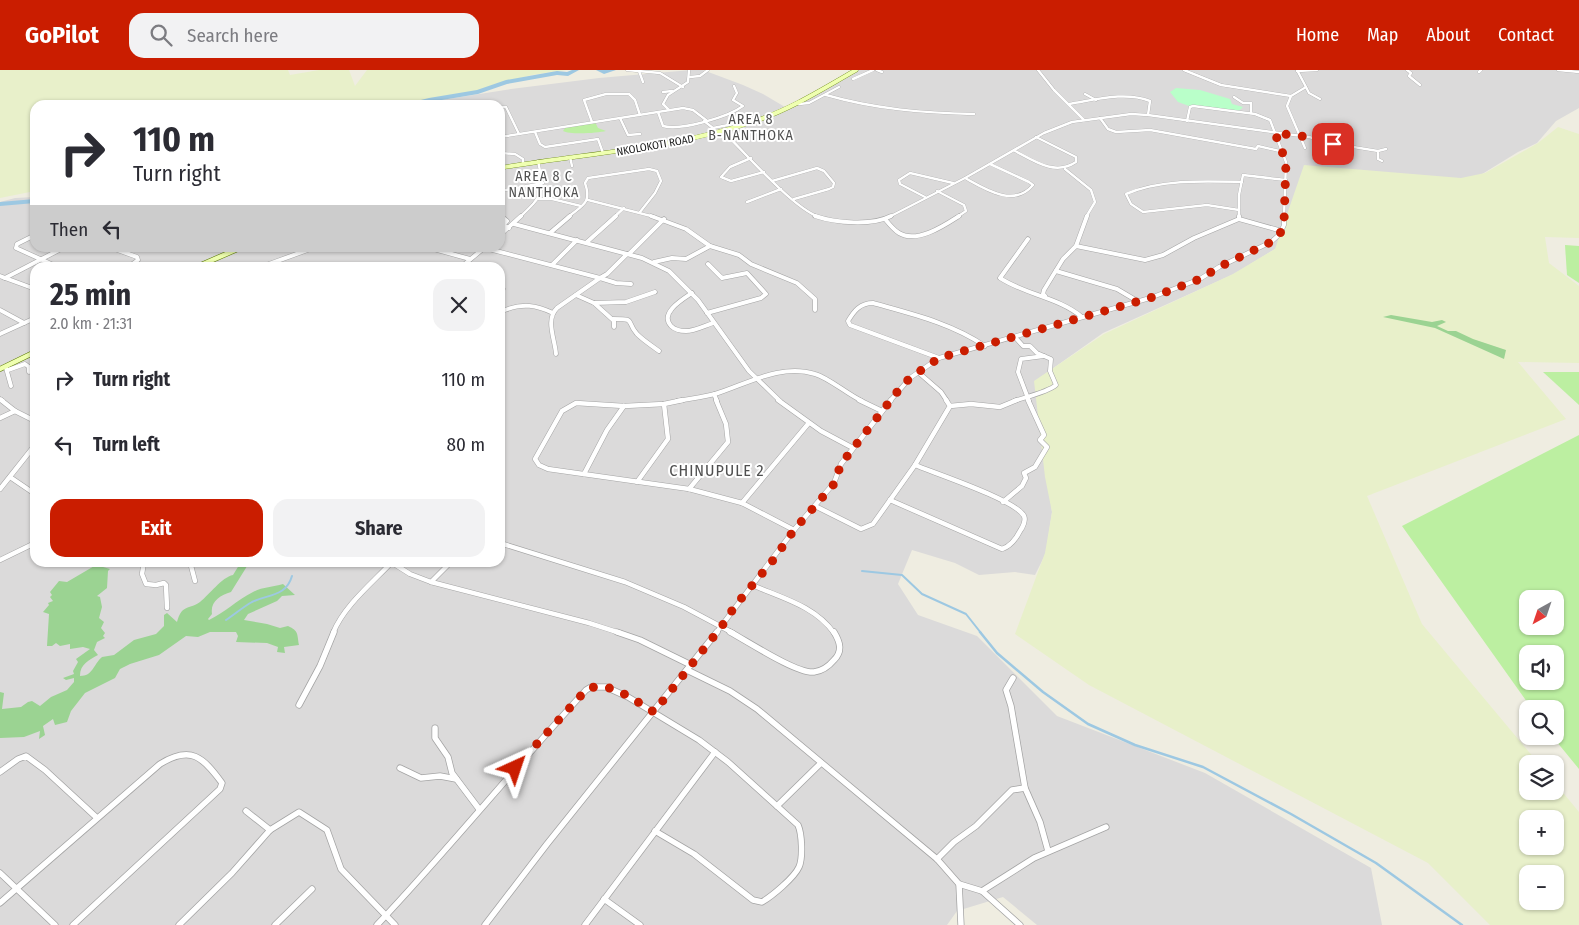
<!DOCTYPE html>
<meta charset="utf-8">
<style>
:root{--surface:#fff;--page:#f2f2f3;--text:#2b2b33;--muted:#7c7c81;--accent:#ca1d00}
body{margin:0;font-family:"Fira Sans Condensed",sans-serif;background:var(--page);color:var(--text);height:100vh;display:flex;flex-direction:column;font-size:19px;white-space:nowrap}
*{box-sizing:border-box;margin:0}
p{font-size:16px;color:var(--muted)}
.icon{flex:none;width:28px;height:28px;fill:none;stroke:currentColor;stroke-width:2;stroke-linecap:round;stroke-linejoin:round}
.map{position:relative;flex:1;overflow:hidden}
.details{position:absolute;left:30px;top:192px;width:475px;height:305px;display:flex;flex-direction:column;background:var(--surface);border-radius:15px;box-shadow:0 1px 4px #0004}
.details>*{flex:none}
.top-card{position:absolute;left:30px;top:30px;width:475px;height:152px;border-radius:15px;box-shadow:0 1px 4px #0004;background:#fff;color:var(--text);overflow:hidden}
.needle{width:32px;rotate:220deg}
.fabs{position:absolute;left:1519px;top:520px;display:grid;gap:10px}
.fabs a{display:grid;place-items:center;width:45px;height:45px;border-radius:10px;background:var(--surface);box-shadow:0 1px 4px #0004;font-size:25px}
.pin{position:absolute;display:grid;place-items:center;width:42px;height:42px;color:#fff;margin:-21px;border-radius:10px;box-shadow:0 2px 8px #0006}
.me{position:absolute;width:55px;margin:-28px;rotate:42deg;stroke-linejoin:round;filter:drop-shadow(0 0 4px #0008)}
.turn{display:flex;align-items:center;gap:18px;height:105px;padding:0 20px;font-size:22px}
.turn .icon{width:65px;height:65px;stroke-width:2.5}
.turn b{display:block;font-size:35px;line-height:42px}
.then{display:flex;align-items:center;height:48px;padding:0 20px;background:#0003;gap:10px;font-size:19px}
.round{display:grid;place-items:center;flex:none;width:52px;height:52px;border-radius:15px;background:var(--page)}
.head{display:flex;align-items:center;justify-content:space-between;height:85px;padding:0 20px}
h1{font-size:30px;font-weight:700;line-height:38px}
.action{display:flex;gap:10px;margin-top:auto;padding:10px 20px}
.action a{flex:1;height:58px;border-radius:15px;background:var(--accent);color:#fff;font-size:20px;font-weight:700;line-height:58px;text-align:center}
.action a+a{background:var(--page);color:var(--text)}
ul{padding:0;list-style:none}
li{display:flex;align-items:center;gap:15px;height:65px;padding:0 20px}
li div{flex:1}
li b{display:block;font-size:19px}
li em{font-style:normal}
header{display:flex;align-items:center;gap:30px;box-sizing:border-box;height:70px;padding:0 25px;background:var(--accent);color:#fff}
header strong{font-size:24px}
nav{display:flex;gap:28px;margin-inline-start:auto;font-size:18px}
.search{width:350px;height:45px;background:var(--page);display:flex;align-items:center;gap:12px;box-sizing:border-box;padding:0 18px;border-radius:15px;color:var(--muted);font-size:19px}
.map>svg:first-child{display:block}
.residential{fill:#dbdada;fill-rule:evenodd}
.farmland{fill:#e8f0ca;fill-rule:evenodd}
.grass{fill:#bcefa1;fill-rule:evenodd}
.forest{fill:#9bd392}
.park{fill:#b9ffc9}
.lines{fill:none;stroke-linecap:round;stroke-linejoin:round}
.stream-far1{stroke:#9dc8e2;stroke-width:2}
.stream{stroke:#9dc8e2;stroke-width:2.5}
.river{fill:#9dc8e2;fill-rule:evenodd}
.street-far3-casing{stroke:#a4a4a4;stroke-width:3}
.street-far2-casing{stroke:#a4a4a4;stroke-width:5}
.street-far1-casing{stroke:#a4a4a4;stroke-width:5.5}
.street-casing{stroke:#a4a4a4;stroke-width:7}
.secondary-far1-casing{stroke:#597800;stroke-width:4.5}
.secondary-casing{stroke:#597800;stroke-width:5.5}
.street-far3{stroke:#fff;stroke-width:2.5}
.street-far2{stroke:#fff;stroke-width:4}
.street-far1{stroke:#fff;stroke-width:4.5}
.street{stroke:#fff;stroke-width:5.5}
.secondary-far1{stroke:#efffb0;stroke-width:4}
.secondary{stroke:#efffb0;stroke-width:4.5}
.route{stroke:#ca1d00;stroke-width:9;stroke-dasharray:0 16.2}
.labels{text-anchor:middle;stroke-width:4;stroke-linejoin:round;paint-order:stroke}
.far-street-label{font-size:11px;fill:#1d1d1d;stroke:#fff}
.far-quarter-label{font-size:14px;letter-spacing:1px;fill:#505050;stroke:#fff}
.quarter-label{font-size:16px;letter-spacing:1px;fill:#505050;stroke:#fff}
</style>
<header>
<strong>GoPilot</strong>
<div class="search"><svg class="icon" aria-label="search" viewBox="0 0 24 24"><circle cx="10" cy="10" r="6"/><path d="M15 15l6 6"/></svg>Search here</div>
<nav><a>Home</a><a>Map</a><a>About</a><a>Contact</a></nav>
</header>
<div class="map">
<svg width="1579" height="855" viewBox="0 0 1579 855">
<rect width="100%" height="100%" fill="#efede1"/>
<path class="residential" d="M691,0H703L743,15L763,24L785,37L802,30L851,0H1579V38L1556,51L1537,73L1518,82L1461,117L1275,179L1234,204L1103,263L1035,311L1052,442L1046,483L1035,505L1015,502L979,505L955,493L912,480L898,514L918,545L977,566L1057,646L1205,703L1371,798L1382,855H1037L1003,827L957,841L947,855H0V132L15,128L35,127V178H500V35H409L511,19L599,8ZM35,198H500V492H35Z"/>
<g class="farmland">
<path d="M0,0H288L290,5L319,0H349L355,16L367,0H566L532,5L491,16L478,22L403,35H35V121L0,128Z"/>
<path d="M1558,57L1579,64V168L1545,167L1549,193L1579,216V293L1518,292L1566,349L1367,426L1422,554L1539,694H1528V721H1555V713L1579,742V855H1490L1428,793L1089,615L1015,564L1045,483L1052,442L1045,407L1034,311L1104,264L1233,204L1275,179L1304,95L1461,108L1485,103L1538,73ZM1528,749H1555V776H1528ZM1528,804H1555V831H1528Z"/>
</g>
<g class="grass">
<path d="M595,52L598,58L606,61C598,63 570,65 563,61L566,57Z"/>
<path d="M1565,175L1579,176V213L1567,205Z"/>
<path d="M1543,302H1579V335Z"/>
<path d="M1579,365V699L1552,666H1555V639H1532L1402,456ZM1528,529H1555V556H1528ZM1528,584H1555V611H1528Z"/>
</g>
<g class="forest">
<path d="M1391,245L1432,252L1442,250L1446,252L1437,256L1448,261H1456L1473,269L1506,280L1504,289L1435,258L1383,247Z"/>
<path d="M241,492L249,493L231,522C220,525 210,532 212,544L208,549L209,550C224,543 237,530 253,522C262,517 273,517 283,514L295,525L282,526L277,531L248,544L244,550L267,554L280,558L288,556C299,561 297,564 299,575L284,577L285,583L277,582L278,577L267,573L236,572L238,566L236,562H210L198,567L186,566L159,585L130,594L120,599L115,608L85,623L71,641L67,652L55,655L53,649L43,656L45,665L39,669L40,661L24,667L0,668V622L4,623L2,639L21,637L28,632L32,631L40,636L51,627L67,620L74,612V608L66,610L63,608L74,604L73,601L78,592L76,589L90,579L83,577L70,579V574L60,576L56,573L52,576H47L49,544L43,542L49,535L48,533L53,531L50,527L52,525L50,522L59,511L67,512L96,495L110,499L108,501L107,518L97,526L100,527L102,537L99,548L104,552L101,558L105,563L103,566L105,568L97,572L94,580L98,585C89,590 80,594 80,606C93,606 93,595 102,587L114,585L134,570L156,564L164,556V545L167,543L177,552C178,548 179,545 182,541C187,536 194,537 200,532C209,525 222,507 233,505Z"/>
</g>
<path class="park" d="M1176,18L1200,20L1230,29L1232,34L1243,37L1239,41L1189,36L1178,32L1170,22Z"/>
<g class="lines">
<g class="stream-far1">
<path d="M862,501L902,505L922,524L966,544L981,563"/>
<path d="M226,550C235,544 243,537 252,532C268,524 286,527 292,506"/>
</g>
<path class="stream" d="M980,562L997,583L1043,622L1088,654L1135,675L1203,697L1291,744L1376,793L1462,855"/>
<g class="river">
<path d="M572,0H579L568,6L557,5L507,14L478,24L412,35H400L429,28L477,20L506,10L557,1L567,2Z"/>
<path d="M596,0H616L604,4Z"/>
<path d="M35,129V133L0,136V132Z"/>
</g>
<g class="street-far3-casing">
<g id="street-far3">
<path d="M627,0L660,3L683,17"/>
<path d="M877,0L882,2"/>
<path d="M1038,0L1054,20L1084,50"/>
<path d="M1184,0L1221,15L1291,26"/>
<path d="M1297,0L1306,17L1291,26L1287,36L1305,78"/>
<path d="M1407,0L1411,3L1409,6L1420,15"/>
<path d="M1558,0L1579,2"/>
<path d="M639,1L643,12"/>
<path d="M1297,1L1317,0"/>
<path d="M1479,2L1481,0"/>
<path d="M690,7L700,6L708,0"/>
<path d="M853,9L873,0"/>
<path d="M1306,17L1309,23L1320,29"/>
<path d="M663,22L672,21"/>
<path d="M1085,24L1096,30"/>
<path d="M826,25C875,39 923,43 974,44"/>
<path d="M1234,27L1243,33H1251V43"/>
<path d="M799,34L809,33L839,17"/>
<path d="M1069,34C1095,30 1125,21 1150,31L1148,45"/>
<path d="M500,37H506L519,64"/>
<path d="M669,40L663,34L668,25L688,12L689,0"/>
<path d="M658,42L663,56C681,61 728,47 743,36L733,30L737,23L734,16"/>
<path d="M620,48L628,65L640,64"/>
<path d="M1100,48L1108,59L1116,62L1150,60L1256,79L1258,76L1284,82"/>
<path d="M704,51L713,58L733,54L743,55"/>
<path d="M1187,51L1190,37L1193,36L1255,44L1270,50L1286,92L1284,147"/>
<path d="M592,52L584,30L606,24H629L635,30L640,45"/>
<path d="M723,61C745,83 793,138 819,147"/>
<path d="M535,62L540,74L545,77L598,69L603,83"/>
<path d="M500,67L683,38L693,40L706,50"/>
<path d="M1335,74L1378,81"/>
<path d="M1015,81C1034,91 1055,106 1076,92V87L1036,67"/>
<path d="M501,83L515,84L523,89V94"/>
<path d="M570,87L572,96"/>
<path d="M751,88L730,97L721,107L731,111L764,102"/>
<path d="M1382,91L1378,89V81L1386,79"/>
<path d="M1065,99L1091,120L1095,132L1086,147"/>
<path d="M965,108C985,119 1014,138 1033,115L1029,112L990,94"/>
<path d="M772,111L817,98L824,101L834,113L833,117L829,119L794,129"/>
<path d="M500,121L543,113"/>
<path d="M937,121L964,135L966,141L957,147"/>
<path d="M925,127L900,114L899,110L910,103L953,113"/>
<path d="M539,129H552L581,136"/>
<path d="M588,130L655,147"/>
<path d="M747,132L781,119"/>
<path d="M1239,140L1207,135L1143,142L1131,134L1126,124C1160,109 1205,111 1242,112"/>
<path d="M500,145L502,147"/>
<path d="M520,147C543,125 545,123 538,91"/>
<path d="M568,147C583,135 592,133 585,113L588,108L649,99L657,101L661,111L655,123L640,142"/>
<path d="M614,147L624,138"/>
<path d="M889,147L965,108L1044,63L1072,52L1131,44L1148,45L1309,67L1335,74L1344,89"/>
<path d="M1239,147V125L1243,105L1286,110"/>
</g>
</g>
<g class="street-far2-casing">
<g id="street-far2">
<path d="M501,146L507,151L503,155L509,158"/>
<path d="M651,146L686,159L710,176L686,189L672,188L654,192"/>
<path d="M815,146C836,153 872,156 891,146"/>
<path d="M1239,146V149"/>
<path d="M885,149C889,154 894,160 899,163C917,174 945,155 959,146"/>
<path d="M514,154L642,188L669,201L698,230L749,301L780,331"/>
<path d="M550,163L570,146"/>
<path d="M35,165L17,174L16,178L60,198"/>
<path d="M500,165L521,146"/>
<path d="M1028,169L1000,208C1026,225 1058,227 1082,247"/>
<path d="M587,172L616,146"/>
<path d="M710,176L739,185L751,194L797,213L815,229V240"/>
<path d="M1076,176L1145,190L1163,185L1194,168L1239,149L1282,161"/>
<path d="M112,178L137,187L138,190L127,198"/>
<path d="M430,178L470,189"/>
<path d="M485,178L600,208L607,204L627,184"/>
<path d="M629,184L664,149"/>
<path d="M552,195L577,170"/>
<path d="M258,198L313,178"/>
<path d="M460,198L484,178"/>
<path d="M1056,201L1117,219L1139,232"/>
<path d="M0,206L35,219"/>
<path d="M5,208L63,178"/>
<path d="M500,216L503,219L500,223"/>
<path d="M692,223C683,229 659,243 671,256C675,260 681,261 686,261C695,261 704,256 713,253"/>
<path d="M576,225L594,233L614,251V257"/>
<path d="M1045,226L1043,224L1044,220L1063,189L1076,176L1087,146"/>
<path d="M594,233L626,232L655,222"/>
<path d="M0,240L24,253"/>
<path d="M505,240C523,233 536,235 553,243"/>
<path d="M707,243L761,228L766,224L747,203L722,208L708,194"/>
<path d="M613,249C637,249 625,250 637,264C643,270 652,276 659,281"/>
<path d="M0,264L35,248"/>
<path d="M556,284C555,269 545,250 557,238L600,208L616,213L631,214"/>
<path d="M939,288L850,255L848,251C854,241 860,233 873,233C912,244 951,253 985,276"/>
<path d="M6,298L11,316"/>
<path d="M8,300L25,294L29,297V302"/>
<path d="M918,302L941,322L947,331"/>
<path d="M714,324L717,331"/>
<path d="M0,329L3,331"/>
<path d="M677,331C690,329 703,327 715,324C747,314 781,293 815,304C829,308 847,324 862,331"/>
<path d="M890,331L910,308L939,288L1150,228L1200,209L1219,197L1271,172L1280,164L1284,155V146"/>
<path d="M1014,331C1026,327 1048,322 1056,315L1050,301L1051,289L1037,283L1030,276H1023L1015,267"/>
<path d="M1029,331L1018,302L1021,289L1044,286"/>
</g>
</g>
<g class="street-far1-casing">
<g id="street-far1">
<path d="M1,330L15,341L35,351"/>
<path d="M683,330L664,334L624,336L576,333L562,341L535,389L539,395L548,399L689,419L742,433L794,460"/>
<path d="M778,330L821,361L853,378"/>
<path d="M859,330L882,341"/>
<path d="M950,336L971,334L1000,337L1017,330"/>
<path d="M0,348L15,341"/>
<path d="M584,404L607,360L624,336"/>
<path d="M10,407L35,424"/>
<path d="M637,412L668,369L664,334"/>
<path d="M0,419L35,375"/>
<path d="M689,419L728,372L726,354L716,330"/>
<path d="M890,430L1002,479C1011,476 1016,469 1020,461C1023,457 1026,450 1024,446C1016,430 934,403 915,395"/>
<path d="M1003,432L1022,416L1026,408L1024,403L1035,397L1047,377L1040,370L1044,365L1028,330"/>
<path d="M742,433L808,354"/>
<path d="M815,436L861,459L873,454L915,395L950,336L946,330"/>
<path d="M500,473L625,512L684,537L733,563"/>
<path d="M0,490L35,473"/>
<path d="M144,492L142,504L146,514L156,515L164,513L166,515L167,538"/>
<path d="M190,492L195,511"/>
<path d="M391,492L410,504L431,512L589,553L620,563"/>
<path d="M431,512L451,492"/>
<path d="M752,515C782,528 815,536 834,563"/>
<path d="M333,563C344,536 371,514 391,493"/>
<path d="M716,563L794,460L834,413L841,394L891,330"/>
</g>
</g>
<g class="street-casing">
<g id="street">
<path d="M617,562L640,570L691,595"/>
<path d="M730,562C747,571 797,604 814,602C822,601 829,596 834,590C843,581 840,572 834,562"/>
<path d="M687,600L730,621L757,639L937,789L959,814L961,855"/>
<path d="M1013,608L1006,620L1011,636L1025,718L1040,752L1048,781"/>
<path d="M299,635L320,596L334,562"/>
<path d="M435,658V668L448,687L452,703L479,739"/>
<path d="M400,698L421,708L440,706L456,709"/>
<path d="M0,702L18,689L26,686L45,700L96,747"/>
<path d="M777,736L821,693"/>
<path d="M246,741L270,760"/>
<path d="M937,789L954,772L976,756L1012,720L1025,718"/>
<path d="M0,803L55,855"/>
<path d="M959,814L982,821L1020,855"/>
<path d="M982,821L1034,788L1106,757"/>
<path d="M604,829L640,855"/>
<path d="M0,833L160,694C191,675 203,687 222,713L220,719L73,855"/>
<path d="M179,855L232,803L270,760L299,742L327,760L341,799L395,855"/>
<path d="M275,855L312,819"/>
<path d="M377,855C449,779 515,697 586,620L591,617H606L628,627L699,670L728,692L798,755C802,764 803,788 799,797C794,808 772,826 762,832L753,830L694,784L655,761"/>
<path d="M485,855L547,774L717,562"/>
<path d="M585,855L715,682"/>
</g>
</g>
<g class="secondary-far1-casing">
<path id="secondary-far1" d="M500,98C586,83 675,79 758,50C793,38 824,18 856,0"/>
</g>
<g class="secondary-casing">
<g id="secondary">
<path d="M194,198L240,178"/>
<path d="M0,299L35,282"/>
</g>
</g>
<use href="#street-far3" class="street-far3"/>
<use href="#street-far2" class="street-far2"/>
<use href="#street-far1" class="street-far1"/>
<use href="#street" class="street"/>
<use href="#secondary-far1" class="secondary-far1"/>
<use href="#secondary" class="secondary"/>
</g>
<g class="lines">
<path class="route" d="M515,698L586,620C607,608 635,631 654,642L722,556L735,536L774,489L794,460L834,414L841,394L901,317L910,308L939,288L1150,228L1200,209L1219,197L1271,172L1280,164L1284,152L1286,92L1275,63L1309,67L1333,74"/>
</g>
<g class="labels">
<g class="far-street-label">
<text transform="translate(655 75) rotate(-10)" y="4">NKOLOKOTI ROAD</text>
</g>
<g class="far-quarter-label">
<text x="751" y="54">AREA 8<tspan x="751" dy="16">B-NANTHOKA</tspan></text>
<text x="544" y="111">AREA 8 C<tspan x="544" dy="16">NANTHOKA</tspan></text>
</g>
<g class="quarter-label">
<text x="717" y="406">CHINUPULE 2</text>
</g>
</g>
</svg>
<div class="fabs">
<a><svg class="needle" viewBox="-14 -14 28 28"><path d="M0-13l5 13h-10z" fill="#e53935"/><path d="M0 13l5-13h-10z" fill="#7c7c81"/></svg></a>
<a><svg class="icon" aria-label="sound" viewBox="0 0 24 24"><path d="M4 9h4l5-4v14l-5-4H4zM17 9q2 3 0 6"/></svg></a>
<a><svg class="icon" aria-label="search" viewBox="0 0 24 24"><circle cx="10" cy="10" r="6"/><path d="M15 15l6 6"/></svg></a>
<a><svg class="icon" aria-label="layers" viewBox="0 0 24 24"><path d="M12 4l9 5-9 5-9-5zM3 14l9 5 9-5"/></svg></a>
<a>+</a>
<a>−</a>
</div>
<div class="pin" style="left:1333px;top:74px;background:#d93025"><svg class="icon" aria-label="arrive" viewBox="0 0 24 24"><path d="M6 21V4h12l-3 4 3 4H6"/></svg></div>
<svg class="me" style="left:515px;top:698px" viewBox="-20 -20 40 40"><path d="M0-17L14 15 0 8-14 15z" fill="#ca1d00" stroke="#fff" stroke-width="4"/></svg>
<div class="top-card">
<div class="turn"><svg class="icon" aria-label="right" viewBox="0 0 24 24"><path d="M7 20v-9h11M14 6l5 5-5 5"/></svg><div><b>110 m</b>Turn right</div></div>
<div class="then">Then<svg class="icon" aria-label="left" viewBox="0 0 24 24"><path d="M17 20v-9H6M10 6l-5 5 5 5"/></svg></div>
</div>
<section class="details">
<div class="head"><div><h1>25 min</h1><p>2.0 km · 21:31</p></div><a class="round"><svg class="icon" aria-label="close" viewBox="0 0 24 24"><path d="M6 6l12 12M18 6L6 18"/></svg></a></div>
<ul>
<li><svg class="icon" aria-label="right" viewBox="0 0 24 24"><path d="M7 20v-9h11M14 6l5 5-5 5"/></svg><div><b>Turn right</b></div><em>110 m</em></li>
<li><svg class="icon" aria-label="left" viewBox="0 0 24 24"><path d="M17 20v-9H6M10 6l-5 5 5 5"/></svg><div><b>Turn left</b></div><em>80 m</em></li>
</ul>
<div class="action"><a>Exit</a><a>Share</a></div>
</section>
</div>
